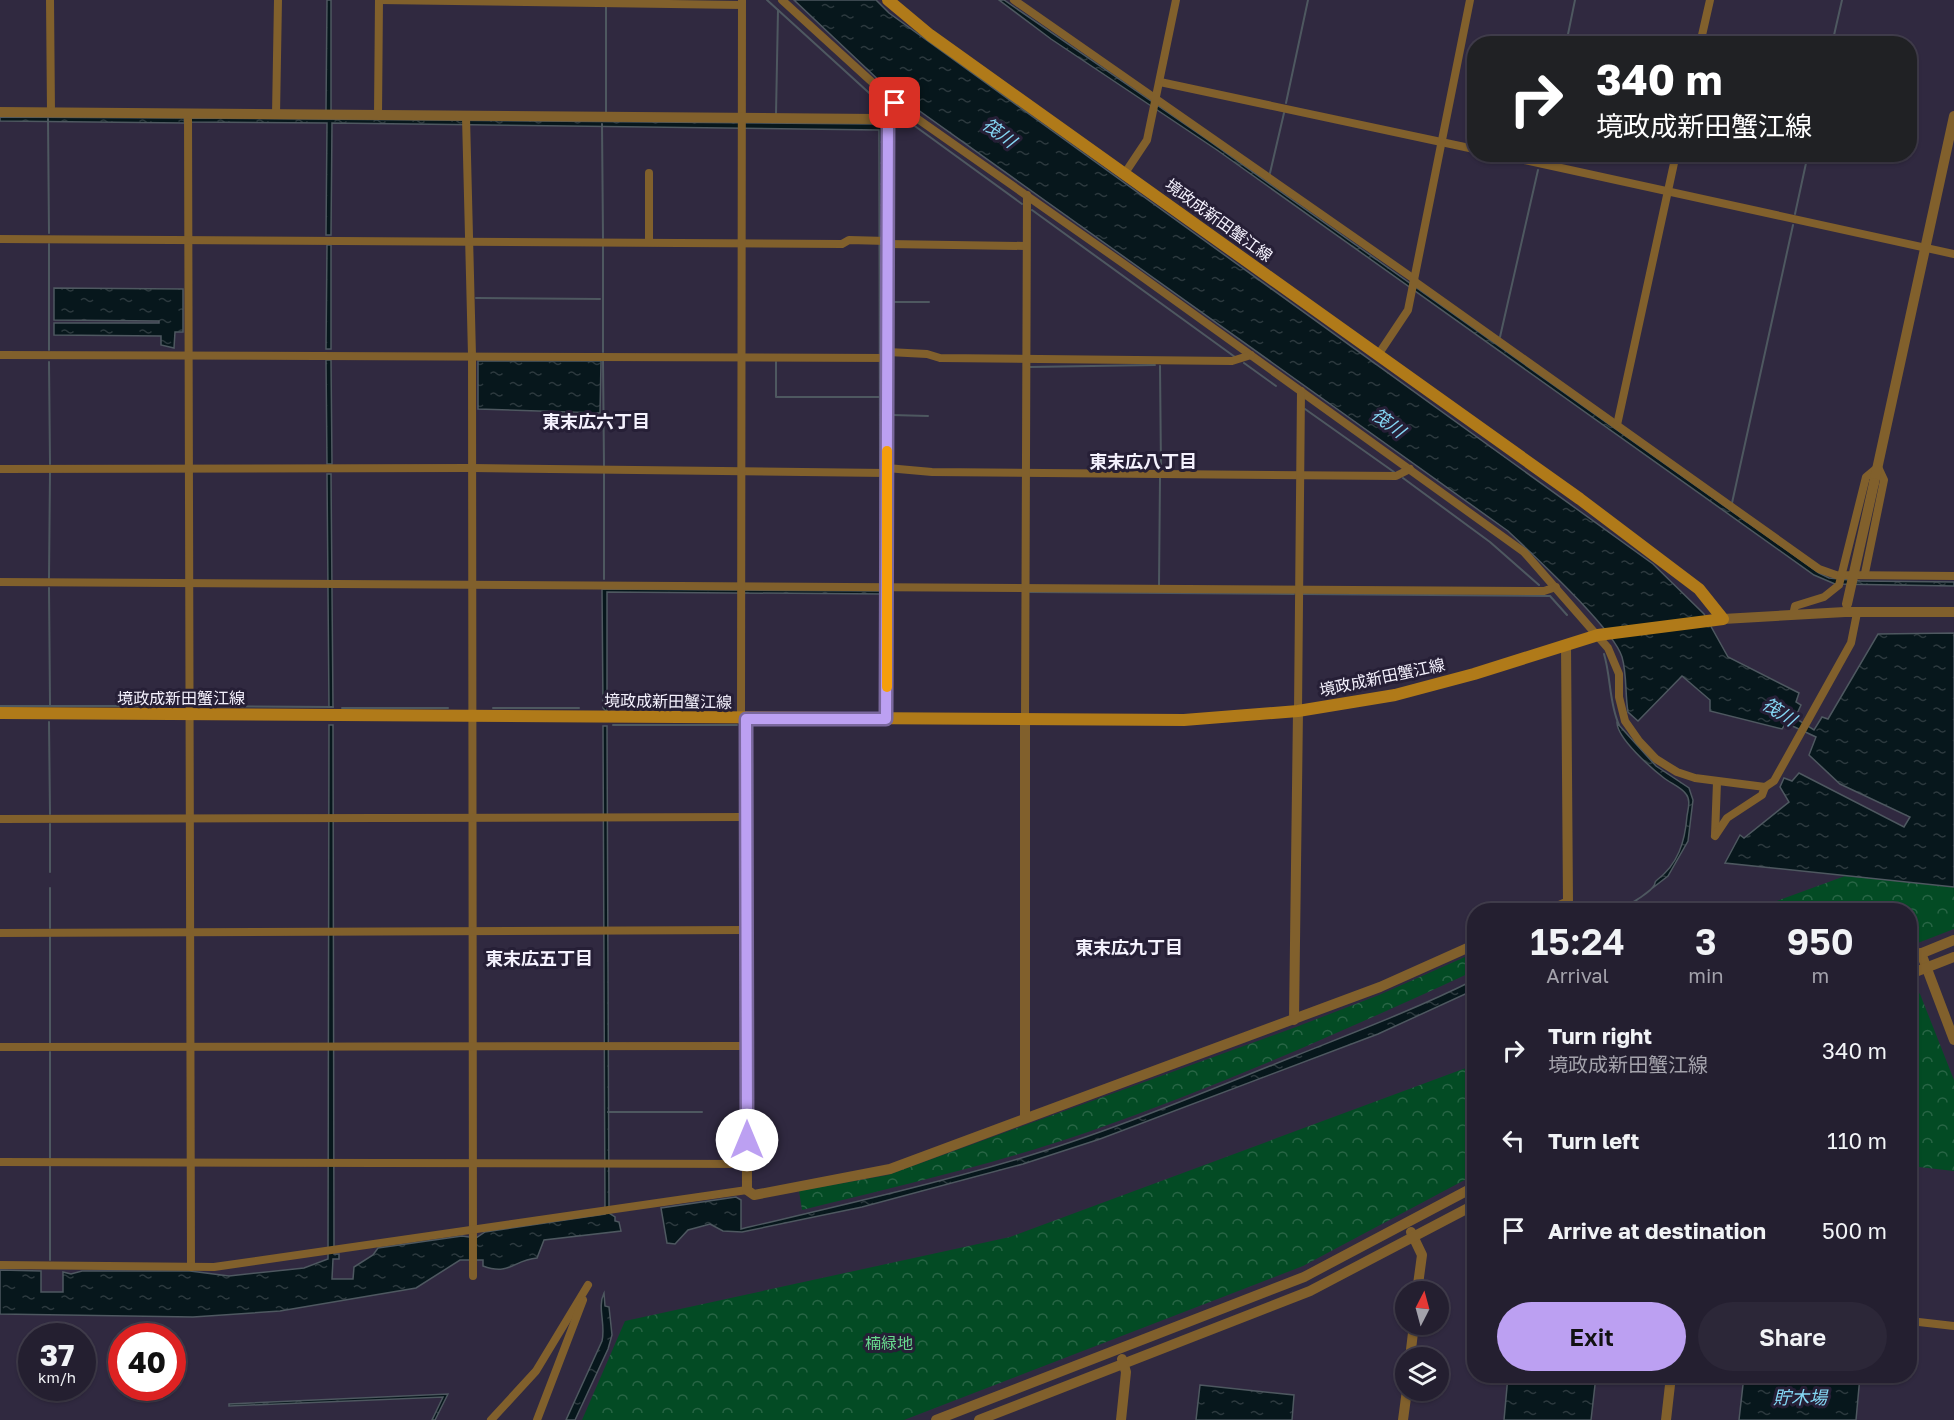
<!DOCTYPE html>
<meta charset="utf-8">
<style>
:root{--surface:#241f30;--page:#2c2738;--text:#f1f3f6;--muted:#a3a2ab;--line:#413d4c;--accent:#bca0f2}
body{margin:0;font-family:"Golos Text","Noto Sans JP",sans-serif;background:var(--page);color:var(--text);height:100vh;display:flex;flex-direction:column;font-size:22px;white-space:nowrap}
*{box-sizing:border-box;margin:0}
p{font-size:20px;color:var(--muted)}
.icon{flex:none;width:33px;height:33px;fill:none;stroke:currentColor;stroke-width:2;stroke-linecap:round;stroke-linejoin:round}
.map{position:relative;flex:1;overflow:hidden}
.drawer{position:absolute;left:1467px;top:903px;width:450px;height:480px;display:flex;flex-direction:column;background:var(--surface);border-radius:24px;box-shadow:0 2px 4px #0004,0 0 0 2px var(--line)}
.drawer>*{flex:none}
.banner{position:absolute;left:1467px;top:36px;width:450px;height:126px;border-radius:24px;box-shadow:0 2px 4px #0004,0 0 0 2px var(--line);background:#202124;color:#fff;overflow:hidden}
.needle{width:39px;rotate:6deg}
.buttons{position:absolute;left:1395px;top:1281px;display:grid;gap:12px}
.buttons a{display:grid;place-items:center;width:54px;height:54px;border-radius:50%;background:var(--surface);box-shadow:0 2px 4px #0004,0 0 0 2px var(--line);font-size:30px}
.speed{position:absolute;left:18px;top:1323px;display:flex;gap:12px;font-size:30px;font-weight:700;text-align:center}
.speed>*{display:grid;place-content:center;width:78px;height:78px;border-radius:50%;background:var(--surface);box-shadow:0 2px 4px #0004,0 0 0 2px var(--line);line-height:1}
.speed small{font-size:15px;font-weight:400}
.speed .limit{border:9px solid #d22;background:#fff;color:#111}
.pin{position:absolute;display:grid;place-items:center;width:51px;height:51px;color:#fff;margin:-26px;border-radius:12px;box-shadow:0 3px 9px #0006}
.me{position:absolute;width:66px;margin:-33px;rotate:0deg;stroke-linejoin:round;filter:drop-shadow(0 0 4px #0008)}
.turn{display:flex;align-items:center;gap:21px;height:126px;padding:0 30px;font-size:27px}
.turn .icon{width:78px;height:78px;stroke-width:2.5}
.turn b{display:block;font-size:42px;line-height:51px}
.eta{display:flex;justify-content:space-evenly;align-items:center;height:102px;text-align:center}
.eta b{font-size:36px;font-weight:600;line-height:42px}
.action{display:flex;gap:12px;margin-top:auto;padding:12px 30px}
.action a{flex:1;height:69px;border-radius:36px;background:var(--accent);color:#111;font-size:24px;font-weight:600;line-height:69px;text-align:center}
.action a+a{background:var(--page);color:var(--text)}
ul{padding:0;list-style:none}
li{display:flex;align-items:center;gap:18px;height:90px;padding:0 30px}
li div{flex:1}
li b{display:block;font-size:22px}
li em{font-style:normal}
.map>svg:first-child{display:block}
.park{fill:url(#park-crowns)}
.water{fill:url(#water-ripples);stroke:#4e5860;stroke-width:1.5}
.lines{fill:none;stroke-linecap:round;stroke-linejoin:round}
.stream{stroke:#4e5860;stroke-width:2}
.minor{stroke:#81602c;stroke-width:8}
.tertiary{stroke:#81602c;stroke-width:10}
.secondary{stroke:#b07a19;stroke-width:12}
.tertiary-bridge{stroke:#81602c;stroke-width:10}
.route-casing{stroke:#7a689d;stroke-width:15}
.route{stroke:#bca0f2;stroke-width:10}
.slow{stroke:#f59e0b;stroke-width:10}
.labels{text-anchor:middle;stroke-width:6;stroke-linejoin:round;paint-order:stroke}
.street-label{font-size:16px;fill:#f4f1fd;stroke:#261f36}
.park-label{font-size:16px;fill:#68da8e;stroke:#261f36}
.water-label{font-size:18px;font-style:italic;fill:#85d7f4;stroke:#261f36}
.neighbourhood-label{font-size:18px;font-weight:bold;fill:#f4f1fd;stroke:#261f36}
</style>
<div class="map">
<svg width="1954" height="1420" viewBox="0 0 1954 1420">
<defs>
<pattern id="park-crowns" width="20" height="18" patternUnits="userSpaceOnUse" patternTransform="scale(1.5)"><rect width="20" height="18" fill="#034b24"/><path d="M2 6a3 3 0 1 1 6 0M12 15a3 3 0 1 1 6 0" fill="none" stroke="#286545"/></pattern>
<pattern id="water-ripples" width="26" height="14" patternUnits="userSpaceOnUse" patternTransform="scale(1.5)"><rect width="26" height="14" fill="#07171c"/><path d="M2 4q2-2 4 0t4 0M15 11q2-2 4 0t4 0" fill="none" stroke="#2c393e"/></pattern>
</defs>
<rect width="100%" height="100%" fill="#302940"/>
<g class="park">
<path d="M1845,876L1954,887V929L1910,946V910H1752Z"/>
<path d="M1474,953V971C1348,1029 1220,1086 1088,1132C995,1164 898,1186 802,1210L799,1191L888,1175L1296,1027L1379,995Z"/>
<path d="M1910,989L1916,990L1920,994L1954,1080V1171L1910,1166Z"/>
<path d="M1474,1065V1175L1303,1266L904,1420H582L625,1321L1010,1237Z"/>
</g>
<g class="water">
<path d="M327,0H331V111H326Z"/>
<path d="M794,0H876L889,13L1653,564L1704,614L1728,657L1799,693L1796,702L1801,705L1795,718L1814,730L1822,717L1828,719L1878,634L1954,633V887L1725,863L1740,835L1744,838L1789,802L1780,787L1784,778L1792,781L1799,773L1904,827L1910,817L1840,784L1809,755L1816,737L1786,723L1782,729L1710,711V700L1682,676L1638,721L1628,712C1625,694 1627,674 1622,657C1613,628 1533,555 1508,531L886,87Z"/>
<path d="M999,0H1004L1205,138L1819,573L1829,578L1860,581L1954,582V586L1835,584L1814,575L1217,150L1051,39Z"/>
<path d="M0,117L184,118L185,123L0,121Z"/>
<path d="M190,118L874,124L884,127V583H880L879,130L332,123L331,235H326L327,123L190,122Z"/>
<path d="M327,245H331V349H326Z"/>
<path d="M54,288L183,289V332H175L174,348L161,345V336L54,335V323H159V321L54,320Z"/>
<path d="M326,360H331L332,464H327Z"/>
<path d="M478,361H601L600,413L478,409Z"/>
<path d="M327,474H331L333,707H329Z"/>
<path d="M602,589L884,591V594L607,592V712L603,708Z"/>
<path d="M1617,723L1656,766L1689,788L1693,800L1688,841L1668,876L1624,910H1615C1624,908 1647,895 1653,887C1657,882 1653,883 1657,880C1678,864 1685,842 1687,816C1688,809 1691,800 1686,794C1681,787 1670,783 1664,778C1651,768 1618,739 1617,723Z"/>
<path d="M329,725H333L334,1254H339V1259H333L332,1279H353L354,1267L373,1255L378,1248L462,1236L476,1238L485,1232L605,1214L603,726H607L609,1213L615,1217V1221L619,1222L621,1231L544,1240L537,1258C513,1260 510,1276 483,1266V1260H460L416,1288L280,1311L193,1317L0,1314V1270L41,1271V1292H63V1272L71,1274L82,1271H190L229,1276L304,1268L328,1259Z"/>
<path d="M1474,980V990L1378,1034L1100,1139L1023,1164L862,1207L742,1232L723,1231L710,1224L688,1230L675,1244L667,1243L661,1208L736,1197L741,1200V1229C834,1207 927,1186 1018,1159C1112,1131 1204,1092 1295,1056C1355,1032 1416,1009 1474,980Z"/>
<path d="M604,1293L605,1306L609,1307L612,1335L608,1349L575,1420H566L602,1341C606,1325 597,1307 604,1293Z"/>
<path d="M1508,1376H1596L1591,1420H1504Z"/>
<path d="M1744,1376H1860L1856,1420H1739Z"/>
<path d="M1200,1385L1294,1395L1292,1420H1196Z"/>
<path d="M448,1394L435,1420H432L443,1397L229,1406V1404Z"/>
</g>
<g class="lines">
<g class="stream">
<path d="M767,0L878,101"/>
<path d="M606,7V114"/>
<path d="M1566,44L1575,0"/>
<path d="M1832,44L1842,0"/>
<path d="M1286,103L1308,0"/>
<path d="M776,114L778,10"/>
<path d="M901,116L1022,204"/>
<path d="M48,119L49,233"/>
<path d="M602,124L603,238"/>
<path d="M1270,173L1284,113"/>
<path d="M1032,210L1235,357"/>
<path d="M1795,214L1808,154"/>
<path d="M49,244V350"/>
<path d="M603,245V352"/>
<path d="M476,298L600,299"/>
<path d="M893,302H929"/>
<path d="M1500,337L1538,170"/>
<path d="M603,361L604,466"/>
<path d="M49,362L50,464"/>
<path d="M776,362V397H881"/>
<path d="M1244,363L1276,386"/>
<path d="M1160,366L1161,470"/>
<path d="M1030,367L1155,365"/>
<path d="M1305,409L1394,472"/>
<path d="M892,415L928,416"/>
<path d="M604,473V579"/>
<path d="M1403,478L1490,542L1539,585"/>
<path d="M1732,503L1793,225"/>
<path d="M49,578L50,472"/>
<path d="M1159,585L1160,478"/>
<path d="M49,588L50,705"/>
<path d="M1028,592L1294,594"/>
<path d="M1302,594L1550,596L1567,615"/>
<path d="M1604,654C1611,677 1609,703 1619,725"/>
<path d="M0,706H184"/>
<path d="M193,706L333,707"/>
<path d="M342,708H448"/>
<path d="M493,708H579"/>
<path d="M49,722L50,814"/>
<path d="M613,725H737"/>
<path d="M50,824V872"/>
<path d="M50,888V928"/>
<path d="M50,937V1043"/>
<path d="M50,1052V1158"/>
<path d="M608,1112H702"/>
<path d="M50,1260V1165"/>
</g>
<g class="minor">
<path d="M50,0L51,112"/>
<path d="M379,0L742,5"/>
<path d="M782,0L895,103L1134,271L1524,552L1608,648L1619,674V697L1625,721L1639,741L1656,759L1677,772L1695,778L1765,787"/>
<path d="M1014,0L1414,279"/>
<path d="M1700,44L1710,0"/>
<path d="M1160,82L1474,149"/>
<path d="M188,113L191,1267"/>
<path d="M276,115L278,0"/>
<path d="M378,115L379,0"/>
<path d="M466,117L472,355L473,1276"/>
<path d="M1497,154L1954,254"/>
<path d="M649,173V241"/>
<path d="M1125,173L1147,140L1176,0"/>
<path d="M0,239L842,244L849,240L887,241"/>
<path d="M887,244L1026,246"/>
<path d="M1414,281L1819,569L1836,575L1954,576"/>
<path d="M888,352L927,354L940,358L1232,361L1251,355"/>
<path d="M0,355L888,358"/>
<path d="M1378,355L1408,310L1470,0"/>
<path d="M1617,425L1676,154"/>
<path d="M887,468L932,472L1396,476L1410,469"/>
<path d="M0,469L472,468L886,473"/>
<path d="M0,582L1544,591L1556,587"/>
<path d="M1793,615L1795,606L1824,597L1839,585L1866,477L1878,467L1884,480L1865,573"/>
<path d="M1298,711L1301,391"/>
<path d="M741,718L742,0"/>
<path d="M886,719L888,115"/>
<path d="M1025,721L1027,195"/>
<path d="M0,819L746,817"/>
<path d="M1715,835L1717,782"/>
<path d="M1715,836L1727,818L1762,795L1765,787L1774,781L1851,643L1857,613"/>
<path d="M0,933L747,930"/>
<path d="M0,1047L746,1046"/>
<path d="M0,1162L747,1164"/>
<path d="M0,1265L214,1267L747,1190"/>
<path d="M1910,1321L1954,1326"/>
<path d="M491,1420L536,1371L588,1285"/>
<path d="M537,1420L583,1300"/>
</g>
<g class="tertiary">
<path d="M0,112L876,119L888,115L895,103"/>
<path d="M1874,483L1954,116"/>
<path d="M1723,619L1845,612H1954"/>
<path d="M746,719L747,1190L754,1195L890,1169L1380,987L1474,945"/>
<path d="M1025,721V1118"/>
<path d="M1550,910L1568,902L1566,645"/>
<path d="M1921,953L1954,1040"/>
<path d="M1910,958L1954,940"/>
<path d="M1910,974L1954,957"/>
<path d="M1294,1020L1298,711"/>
<path d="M1411,1232L1422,1255L1417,1292"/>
<path d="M1410,1358L1414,1324"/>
<path d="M936,1420L1304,1277L1474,1187"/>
<path d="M979,1420L1310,1291L1474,1205"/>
<path d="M1121,1420L1126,1372L1122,1359"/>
<path d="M1403,1420L1407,1390"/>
<path d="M1666,1420L1671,1376"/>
</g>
<path class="secondary" d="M0,713L1184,720L1298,711L1395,695L1474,674L1598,635L1723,619L1699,589L1580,499L930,35L888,0"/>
<path class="tertiary-bridge" d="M1847,604L1874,483"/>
</g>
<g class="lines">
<g class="route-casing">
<path id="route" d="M747,1140L746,719H886L888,115L895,103"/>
</g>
<use href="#route" class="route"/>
<path class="slow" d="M887,687V451"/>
</g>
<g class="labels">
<g class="street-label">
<text transform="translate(1219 220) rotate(36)" y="6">境政成新田蟹江線</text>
<text transform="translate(1382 677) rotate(-12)" y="6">境政成新田蟹江線</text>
<text x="181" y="704">境政成新田蟹江線</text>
<text transform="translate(668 701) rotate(1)" y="6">境政成新田蟹江線</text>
</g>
<g class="park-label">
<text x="889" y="1349">楠緑地</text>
</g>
<g class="water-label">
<text transform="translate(999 133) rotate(37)" y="6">筏川</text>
<text transform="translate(1388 423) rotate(37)" y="6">筏川</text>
<text transform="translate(1779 712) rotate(33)" y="6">筏川</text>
<text x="1800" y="1404">貯木場</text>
</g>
<g class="neighbourhood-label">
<text x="596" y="428">東末広六丁目</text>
<text x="1143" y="468">東末広八丁目</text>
<text x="1129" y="954">東末広九丁目</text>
<text x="539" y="965">東末広五丁目</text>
</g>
</g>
</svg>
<div class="buttons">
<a><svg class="needle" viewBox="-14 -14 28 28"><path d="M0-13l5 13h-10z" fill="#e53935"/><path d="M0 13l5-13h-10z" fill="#a3a2ab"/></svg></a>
<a><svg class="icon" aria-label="layers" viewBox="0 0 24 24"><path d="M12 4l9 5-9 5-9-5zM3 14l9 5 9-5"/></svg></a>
</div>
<div class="speed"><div>37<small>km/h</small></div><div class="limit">40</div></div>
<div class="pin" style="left:895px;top:103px;background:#d93025"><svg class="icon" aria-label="arrive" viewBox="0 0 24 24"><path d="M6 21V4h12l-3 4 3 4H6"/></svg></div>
<svg class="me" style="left:747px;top:1140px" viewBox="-20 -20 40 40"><circle r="19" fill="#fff"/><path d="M0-13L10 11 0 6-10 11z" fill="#bca0f2"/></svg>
<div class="banner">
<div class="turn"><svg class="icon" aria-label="right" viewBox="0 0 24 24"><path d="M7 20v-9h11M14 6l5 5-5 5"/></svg><div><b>340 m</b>境政成新田蟹江線</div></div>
</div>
<section class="drawer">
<div class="eta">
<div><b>15:24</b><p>Arrival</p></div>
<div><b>3</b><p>min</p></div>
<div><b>950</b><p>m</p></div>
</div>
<ul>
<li><svg class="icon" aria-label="right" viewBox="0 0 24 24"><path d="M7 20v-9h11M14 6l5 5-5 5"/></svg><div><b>Turn right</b><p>境政成新田蟹江線</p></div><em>340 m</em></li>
<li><svg class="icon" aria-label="left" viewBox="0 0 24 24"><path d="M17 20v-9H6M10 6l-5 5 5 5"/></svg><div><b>Turn left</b></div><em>110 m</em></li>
<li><svg class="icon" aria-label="arrive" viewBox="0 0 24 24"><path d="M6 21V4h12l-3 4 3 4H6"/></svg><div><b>Arrive at destination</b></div><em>500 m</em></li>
</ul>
<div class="action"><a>Exit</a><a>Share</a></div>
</section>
</div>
